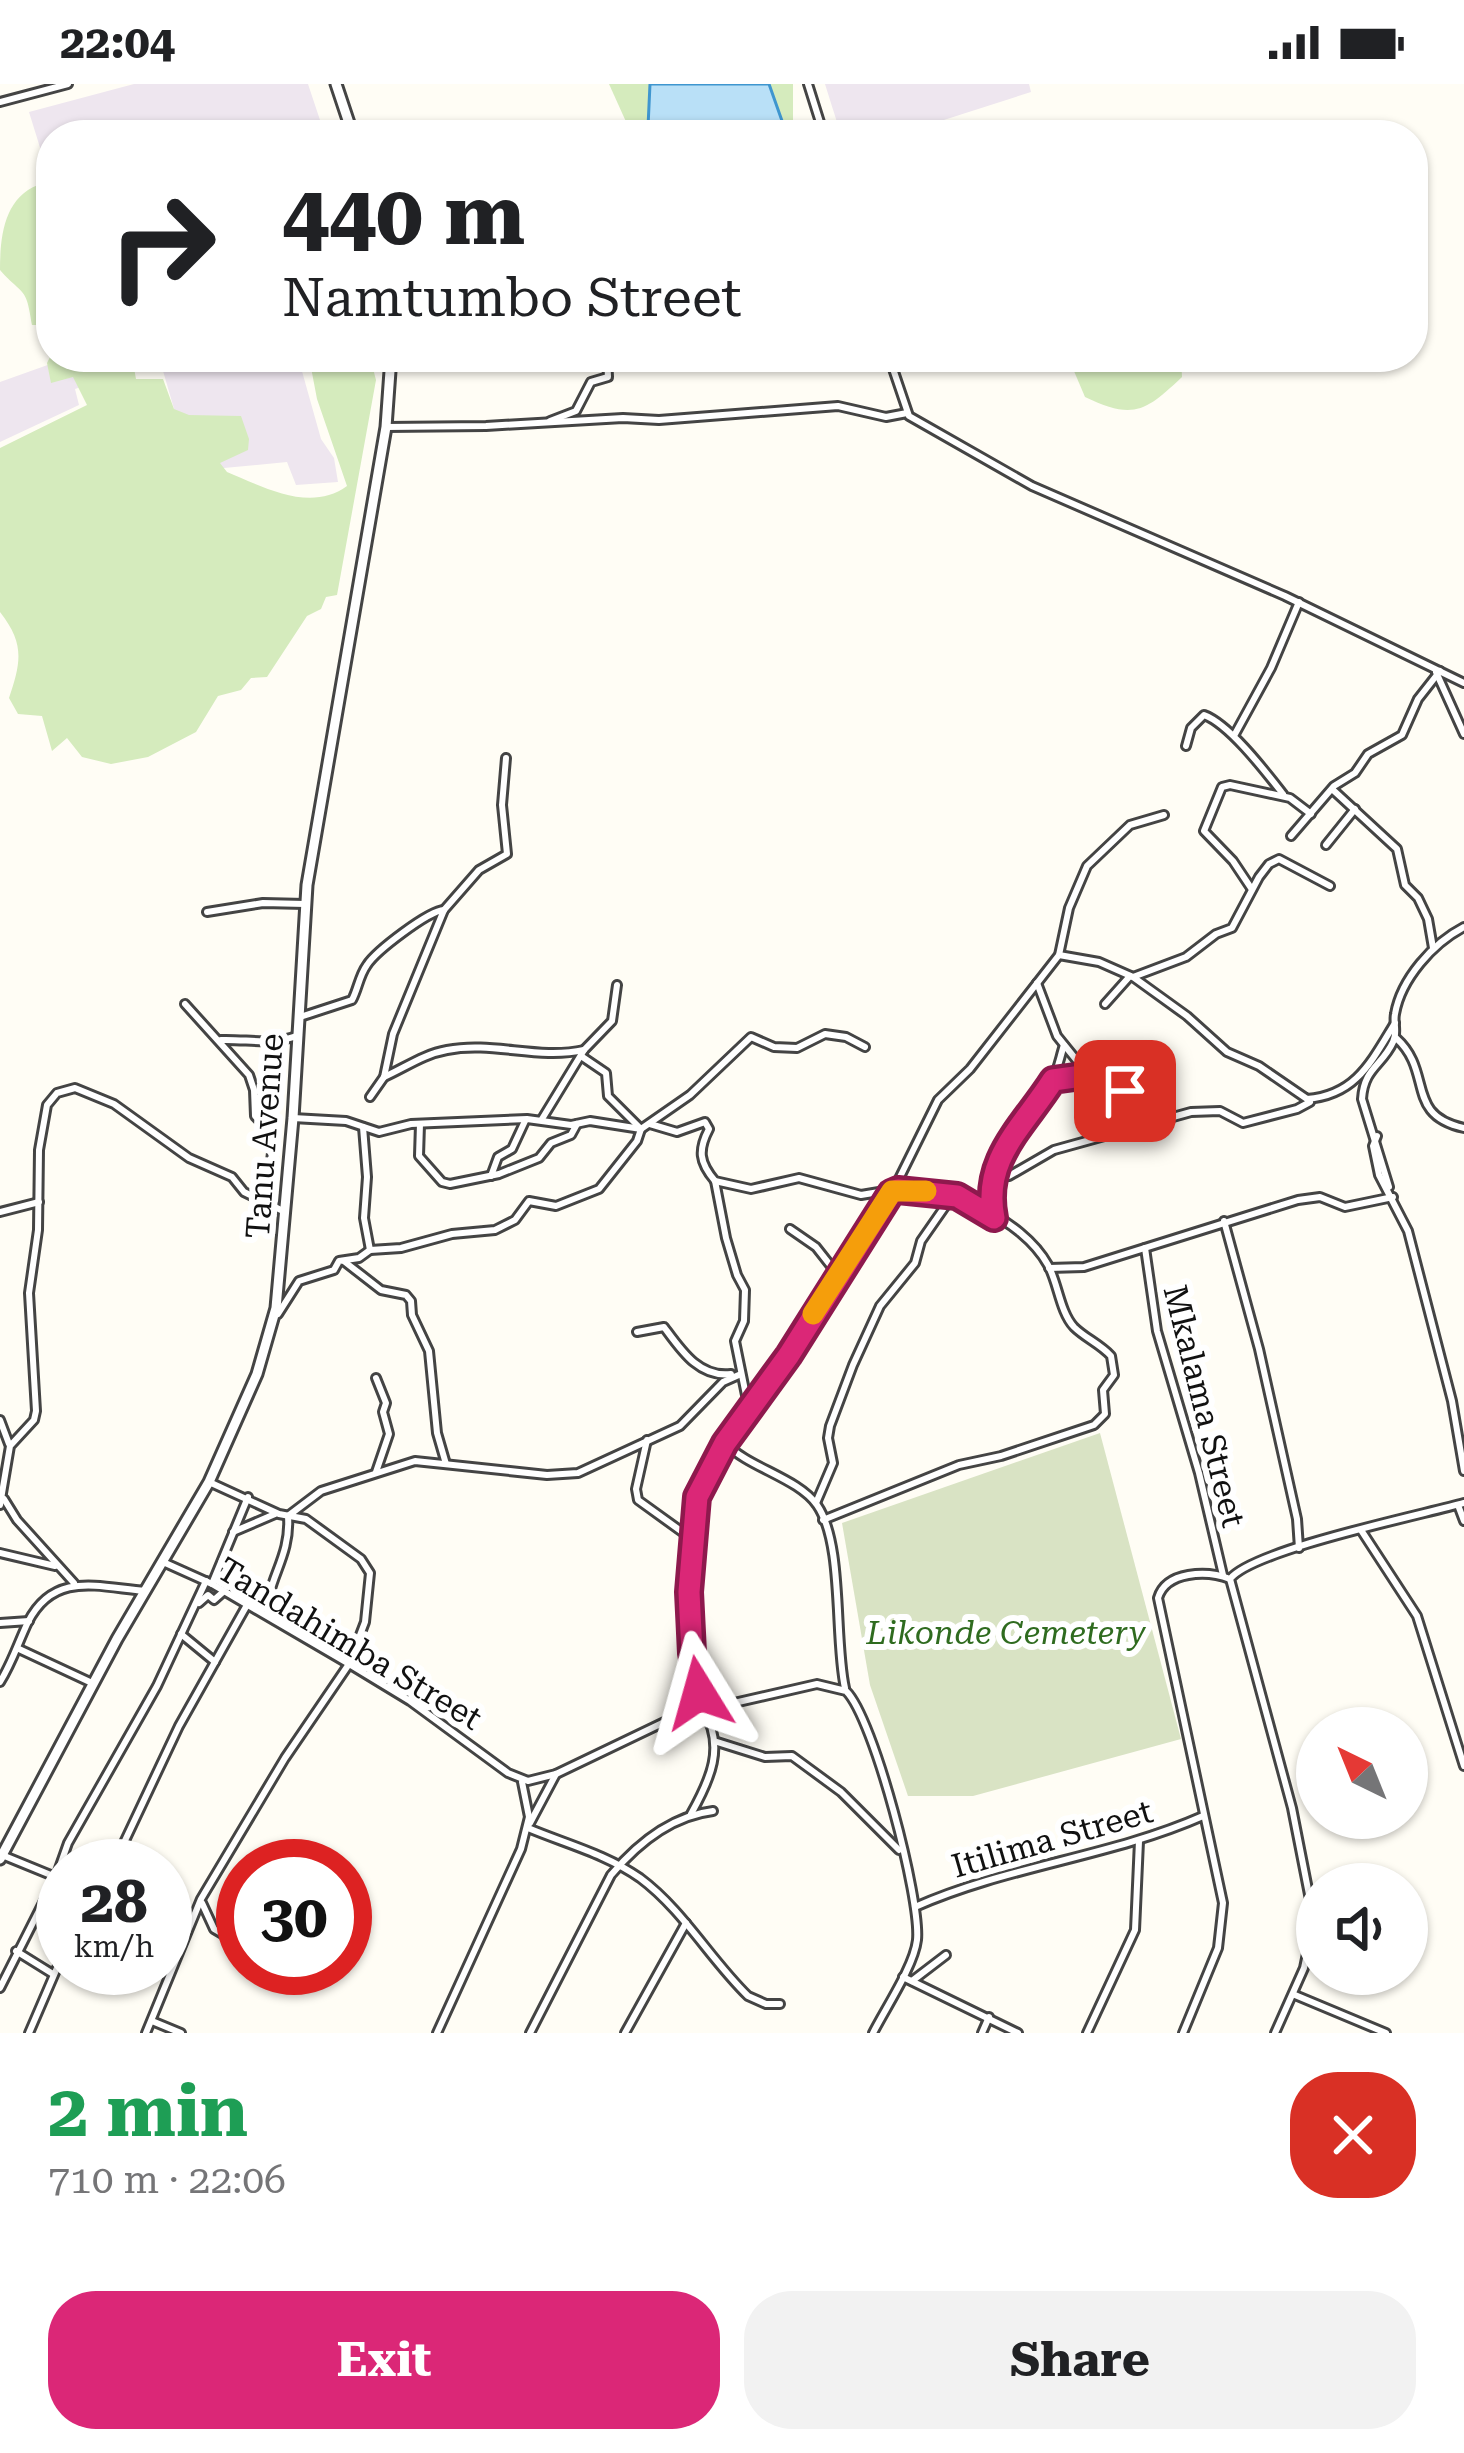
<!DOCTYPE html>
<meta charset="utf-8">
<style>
:root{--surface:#fff;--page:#f2f2f2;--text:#202124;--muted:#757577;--accent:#db2777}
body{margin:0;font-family:"Roboto Serif",serif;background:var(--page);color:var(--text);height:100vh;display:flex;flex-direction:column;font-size:45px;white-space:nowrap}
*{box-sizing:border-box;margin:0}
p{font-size:39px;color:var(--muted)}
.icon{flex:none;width:66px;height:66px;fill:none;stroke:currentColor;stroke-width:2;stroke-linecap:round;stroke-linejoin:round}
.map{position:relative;height:1949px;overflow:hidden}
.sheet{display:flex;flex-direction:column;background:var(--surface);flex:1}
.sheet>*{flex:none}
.banner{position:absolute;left:36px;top:36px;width:1392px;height:252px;border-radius:48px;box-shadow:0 3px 9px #0004;background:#fff;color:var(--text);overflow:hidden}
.needle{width:78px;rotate:317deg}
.buttons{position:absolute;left:1296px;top:1623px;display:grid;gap:24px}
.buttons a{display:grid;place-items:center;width:132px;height:132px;border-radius:50%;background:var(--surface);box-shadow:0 3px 9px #0004;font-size:60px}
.speed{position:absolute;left:36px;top:1755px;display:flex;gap:24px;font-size:60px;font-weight:700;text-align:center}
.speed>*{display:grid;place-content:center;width:156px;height:156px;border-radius:50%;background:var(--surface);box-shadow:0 3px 9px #0004;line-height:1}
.speed small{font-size:30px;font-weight:400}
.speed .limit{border:18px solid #d22;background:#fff;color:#111}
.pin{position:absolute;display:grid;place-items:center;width:102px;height:102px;color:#fff;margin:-51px;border-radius:24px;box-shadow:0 6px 18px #0006}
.me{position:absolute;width:132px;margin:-66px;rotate:352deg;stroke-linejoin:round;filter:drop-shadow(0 0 9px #0008)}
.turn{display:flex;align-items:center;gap:42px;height:252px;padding:0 48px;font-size:54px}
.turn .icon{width:156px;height:156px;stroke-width:2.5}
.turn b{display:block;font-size:84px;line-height:102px}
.round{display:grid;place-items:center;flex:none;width:126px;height:126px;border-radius:48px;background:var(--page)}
.overview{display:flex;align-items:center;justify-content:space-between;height:204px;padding:0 48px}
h1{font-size:72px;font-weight:700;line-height:90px;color:#1e9e55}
.primary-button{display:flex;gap:24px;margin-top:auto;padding:24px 48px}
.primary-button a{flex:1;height:138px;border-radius:48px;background:var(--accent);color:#fff;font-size:48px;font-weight:700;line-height:138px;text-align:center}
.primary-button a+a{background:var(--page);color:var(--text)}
.status{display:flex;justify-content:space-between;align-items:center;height:84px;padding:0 60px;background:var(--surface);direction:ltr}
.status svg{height:33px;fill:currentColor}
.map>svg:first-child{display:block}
.industrial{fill:#eee6ef}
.green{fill:#d5ebbd}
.cemetery{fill:#d9e3c4}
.water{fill:#b9e0f7;stroke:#3f96cf;stroke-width:3}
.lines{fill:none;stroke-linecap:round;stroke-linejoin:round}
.minor-casing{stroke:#444;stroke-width:12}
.tertiary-casing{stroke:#444;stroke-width:15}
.minor{stroke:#fff;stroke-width:6}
.tertiary{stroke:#fff;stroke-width:9}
.route-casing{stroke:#8e194d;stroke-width:30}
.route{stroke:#db2777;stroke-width:21}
.slow{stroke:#f59e0b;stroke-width:21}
.labels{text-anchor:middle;stroke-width:12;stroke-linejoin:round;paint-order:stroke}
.street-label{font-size:33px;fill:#111;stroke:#fff}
.park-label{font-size:33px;font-style:italic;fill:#2f6b1f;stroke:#fff}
</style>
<div class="status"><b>22:04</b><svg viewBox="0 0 49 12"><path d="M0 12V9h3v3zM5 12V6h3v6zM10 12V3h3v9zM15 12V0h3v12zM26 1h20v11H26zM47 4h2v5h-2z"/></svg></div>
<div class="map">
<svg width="1464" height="1949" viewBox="0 0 1464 1949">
<rect width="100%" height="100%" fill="#fffdf5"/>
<g class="industrial">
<path d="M134,0H308L325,51H51V99L29,28Z"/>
<path d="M825,0H1029L1031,8L897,51H841Z"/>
<path d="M70,273L109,293L75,305L79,321L0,358V298Z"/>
<path d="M159,273H298L321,355L334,374L338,398L296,401L287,378L192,387Z"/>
</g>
<g class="green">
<path d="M609,0H793V51H632Z"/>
<path d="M38,101L51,103V246L45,241H32C26,201 24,213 0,186C0,153 4,114 38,101Z"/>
<path d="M51,271L132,273L136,295H163L174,325L189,331L241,332L249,355L248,366L220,379L227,388C264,403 310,429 347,402L317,315L309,273H370L376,296L337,511L326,513L321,525L307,532L267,593L251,594L241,606L218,612L196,648L148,673L111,680L82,673L67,654L52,667L42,632L18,630L9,614C21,578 25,560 0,528V364L87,321L73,293L51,299L47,279Z"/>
<path d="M1068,273H1181L1182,293C1145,328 1133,336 1085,313Z"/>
</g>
<path class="cemetery" d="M1100,1349L1181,1655L973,1712H908L870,1601L842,1439Z"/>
<path class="water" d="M650,0H769L787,51H655L648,43Z"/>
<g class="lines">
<g class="minor-casing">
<g id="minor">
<path d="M808,0L824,51"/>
<path d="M0,18L68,0"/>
<path d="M889,273L909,332L1032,402L1285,512L1464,599"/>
<path d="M550,337L576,327L591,298L608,293L607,273"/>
<path d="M386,343L486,342L623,334L659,336L838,322L886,333L907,329"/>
<path d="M1436,588L1464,650"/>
<path d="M1235,650L1271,584L1299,518"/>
<path d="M1186,662L1191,644L1204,631C1229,640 1265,687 1283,710"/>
<path d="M1332,705L1397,765L1405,801L1418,814L1428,835L1433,864"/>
<path d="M1291,752L1334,702L1355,689L1368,670L1402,651L1418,615L1440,587"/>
<path d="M1326,761L1355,725"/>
<path d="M1251,804L1233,777L1204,747L1222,703L1230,701L1290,714L1311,730"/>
<path d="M207,828L263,819L305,820"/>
<path d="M1059,871L1099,878L1133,893L1187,932L1227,968L1259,982L1307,1015C1356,1011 1371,978 1395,939"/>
<path d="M1133,893L1186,873L1216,850L1232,844L1259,793L1269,780L1279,775L1330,802"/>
<path d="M1037,899L1057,952L1091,994"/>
<path d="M185,920L249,991L254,1006L255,1032L274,1052L266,1119"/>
<path d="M1105,920L1130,892"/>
<path d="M300,933L352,916C358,905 359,892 367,881C376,867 428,827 444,826"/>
<path d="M1396,954C1434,988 1404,1031 1464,1044"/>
<path d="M221,956C249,955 272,962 299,951"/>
<path d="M384,993C406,983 424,970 447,966C493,957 537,976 584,966"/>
<path d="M1053,996L1082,992L1102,997L1172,1032"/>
<path d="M370,1013L384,993L393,950L444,826L479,786L507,770L502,721L506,674"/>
<path d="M293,1034L346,1037L379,1048L411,1040L527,1035L571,1041L590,1037L641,1045L690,1011L751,953L774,963L797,964L825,950L846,953L865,963"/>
<path d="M542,1035L584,966L612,937L617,901"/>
<path d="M420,1040L419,1072L442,1098L450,1100L499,1090L539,1074L551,1059L571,1051L577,1040"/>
<path d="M650,1040L677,1048L705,1038L709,1045C698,1066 699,1078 715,1097L751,1105L799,1094L861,1111L891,1106"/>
<path d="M363,1043L367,1093L364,1134L370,1166"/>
<path d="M1377,1052L1373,1062L1379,1091L1408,1147L1452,1317L1464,1387"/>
<path d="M491,1092L498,1073L512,1065L525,1037"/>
<path d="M991,1094L1009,1092L1054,1066L1191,1028L1220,1027L1243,1039L1297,1025L1310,1018"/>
<path d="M715,1097L726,1154L737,1191L745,1206L744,1237L735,1257L749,1326"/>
<path d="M1389,1103L1362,1015C1364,984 1382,982 1393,958C1398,948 1393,940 1395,930C1401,895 1433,859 1464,843"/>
<path d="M893,1107L938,1016L970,985L1059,871L1069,824L1087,782L1130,741L1164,731"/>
<path d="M0,1128L39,1118"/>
<path d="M994,1130C980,1070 1029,1045 1052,997C1058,986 1060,973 1064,961"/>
<path d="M1224,1137L1259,1265L1297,1435L1299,1464"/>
<path d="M790,1145L816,1163L838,1191"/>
<path d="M1145,1164L1157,1247L1199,1389L1223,1491"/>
<path d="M345,1178L381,1206L406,1211L411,1217L412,1231L429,1267L437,1349L446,1380"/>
<path d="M1049,1184L1084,1183L1298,1116L1320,1113L1345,1123L1393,1113"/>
<path d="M278,1230L299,1197L334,1186L339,1177L359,1174L370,1166L401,1164L452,1150L495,1146L515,1136L529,1117L556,1122L599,1105L637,1057L641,1045L608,1012L606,989L581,972"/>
<path d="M637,1248L664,1243C681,1266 699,1294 731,1290"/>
<path d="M376,1294L386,1319L383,1328L389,1350L376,1388"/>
<path d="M0,1336L9,1360"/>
<path d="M647,1356L636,1405L638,1416L692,1455"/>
<path d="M725,1359C749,1384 798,1394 817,1421C844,1460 834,1555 845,1604"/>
<path d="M4,1415L17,1436L74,1499"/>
<path d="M816,1419L833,1379L828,1354L830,1342L853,1281L880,1222L915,1179L921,1157L953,1111"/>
<path d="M0,1421L10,1362L34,1336L36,1327L29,1209L38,1146L39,1066L47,1021L57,1009L75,1004L114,1020L189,1074L232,1093L244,1108L285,1128"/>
<path d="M1458,1421L1464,1437"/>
<path d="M1361,1446L1417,1532L1464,1682"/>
<path d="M233,1448L275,1430"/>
<path d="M0,1469L55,1482"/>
<path d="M163,1478L212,1500L349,1580L410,1617L508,1689L528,1697L556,1690L677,1632L817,1600L846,1607C874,1634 921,1816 917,1856C914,1882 885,1925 873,1949"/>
<path d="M212,1500L248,1413"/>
<path d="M199,1519L208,1511L214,1516L223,1508"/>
<path d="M268,1531C265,1497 291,1475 288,1432L321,1407L415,1377L547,1391L578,1389L680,1342L723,1298L741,1290"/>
<path d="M0,1539L29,1537"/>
<path d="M181,1550L215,1578"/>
<path d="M19,1565L92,1599"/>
<path d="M0,1598C12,1579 18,1559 28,1538C54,1487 98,1503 145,1507"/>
<path d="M701,1626L691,1569L689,1508L697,1413L725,1359L789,1271L892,1107C945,1100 1022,1134 1048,1181C1058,1199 1060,1228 1074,1243C1085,1254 1100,1260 1111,1272L1114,1291L1103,1306L1105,1330L1094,1341L1001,1372L959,1381L823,1436"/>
<path d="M714,1657L765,1673L792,1672L841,1708L899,1766"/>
<path d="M691,1730C710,1696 726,1662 703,1626"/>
<path d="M530,1739L556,1690"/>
<path d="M528,1744C566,1760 606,1770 640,1794C683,1826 710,1875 748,1912L766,1920H780"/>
<path d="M2,1771L63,1796"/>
<path d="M113,1782L179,1642L243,1528L247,1521L266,1514"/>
<path d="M202,1819L214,1845L243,1862"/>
<path d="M915,1823C1007,1782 1110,1773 1203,1732"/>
<path d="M165,1824L190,1836"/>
<path d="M16,1867L53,1890"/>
<path d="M903,1893L1018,1949"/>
<path d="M912,1897L946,1871"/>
<path d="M0,1904L56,1793L68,1759L157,1602L206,1497"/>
<path d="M1295,1911L1386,1949"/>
<path d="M152,1937L181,1949"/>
<path d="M29,1949L63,1870"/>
<path d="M146,1949L201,1815L285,1674L349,1580L365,1538L370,1489L361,1475L306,1435L279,1430L209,1398"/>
<path d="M437,1949L521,1765L529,1733L522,1698"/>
<path d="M530,1949L611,1791C638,1759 671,1732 713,1727"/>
<path d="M625,1949L686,1839"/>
<path d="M982,1949L989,1933"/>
<path d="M1087,1949L1135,1846L1139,1757"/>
<path d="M1183,1949L1218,1864L1223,1819L1158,1514C1166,1487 1207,1486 1230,1495"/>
<path d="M1275,1949L1304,1884L1314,1836L1292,1724L1230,1495C1252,1466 1421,1431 1464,1419"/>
</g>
</g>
<g class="tertiary-casing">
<g id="tertiary">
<path d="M336,0L353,51"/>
<path d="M0,1775L117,1555L209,1398L257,1290L276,1224L293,1034L307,801L386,343L391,273"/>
</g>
</g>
<use href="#minor" class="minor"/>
<use href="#tertiary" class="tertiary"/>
</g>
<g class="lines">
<g class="route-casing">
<path id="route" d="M699,1609L692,1569L689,1508L697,1413L725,1359L789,1271L891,1109L898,1106L957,1112L994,1134C982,1075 1023,1043 1053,996L1082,992L1125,1007"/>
</g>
<use href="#route" class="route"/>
<path class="slow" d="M813,1230L892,1107H926"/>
</g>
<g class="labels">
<g class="street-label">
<text transform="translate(264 1052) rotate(-86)" y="12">Tanu Avenue</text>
<text transform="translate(1205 1322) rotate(76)" y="12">Mkalama Street</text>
<text transform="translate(350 1559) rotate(31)" y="12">Tandahimba Street</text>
<text transform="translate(1052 1754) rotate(-16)" y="12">Itilima Street</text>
</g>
<g class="park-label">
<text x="1006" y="1560">Likonde Cemetery</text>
</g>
</g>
</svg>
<div class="buttons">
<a><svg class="needle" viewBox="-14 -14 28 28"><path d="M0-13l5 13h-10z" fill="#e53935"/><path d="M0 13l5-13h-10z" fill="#757577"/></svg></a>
<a><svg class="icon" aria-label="sound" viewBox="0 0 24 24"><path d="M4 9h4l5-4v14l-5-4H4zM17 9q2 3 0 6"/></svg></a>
</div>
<div class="speed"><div>28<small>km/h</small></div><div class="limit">30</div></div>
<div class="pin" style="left:1125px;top:1007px;background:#d93025"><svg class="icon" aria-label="arrive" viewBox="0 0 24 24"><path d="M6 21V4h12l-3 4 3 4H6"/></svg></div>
<svg class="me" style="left:699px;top:1609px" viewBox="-20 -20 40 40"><path d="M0-17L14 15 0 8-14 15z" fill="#db2777" stroke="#fff" stroke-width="4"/></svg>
<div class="banner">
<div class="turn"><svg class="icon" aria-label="right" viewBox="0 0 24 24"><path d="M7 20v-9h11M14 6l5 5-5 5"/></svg><div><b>440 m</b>Namtumbo Street</div></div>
</div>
</div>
<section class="sheet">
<div class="overview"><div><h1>2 min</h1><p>710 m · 22:06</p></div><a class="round" style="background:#d93025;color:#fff"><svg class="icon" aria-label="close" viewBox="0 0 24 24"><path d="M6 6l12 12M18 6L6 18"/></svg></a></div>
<div class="primary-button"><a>Exit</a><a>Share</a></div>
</section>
